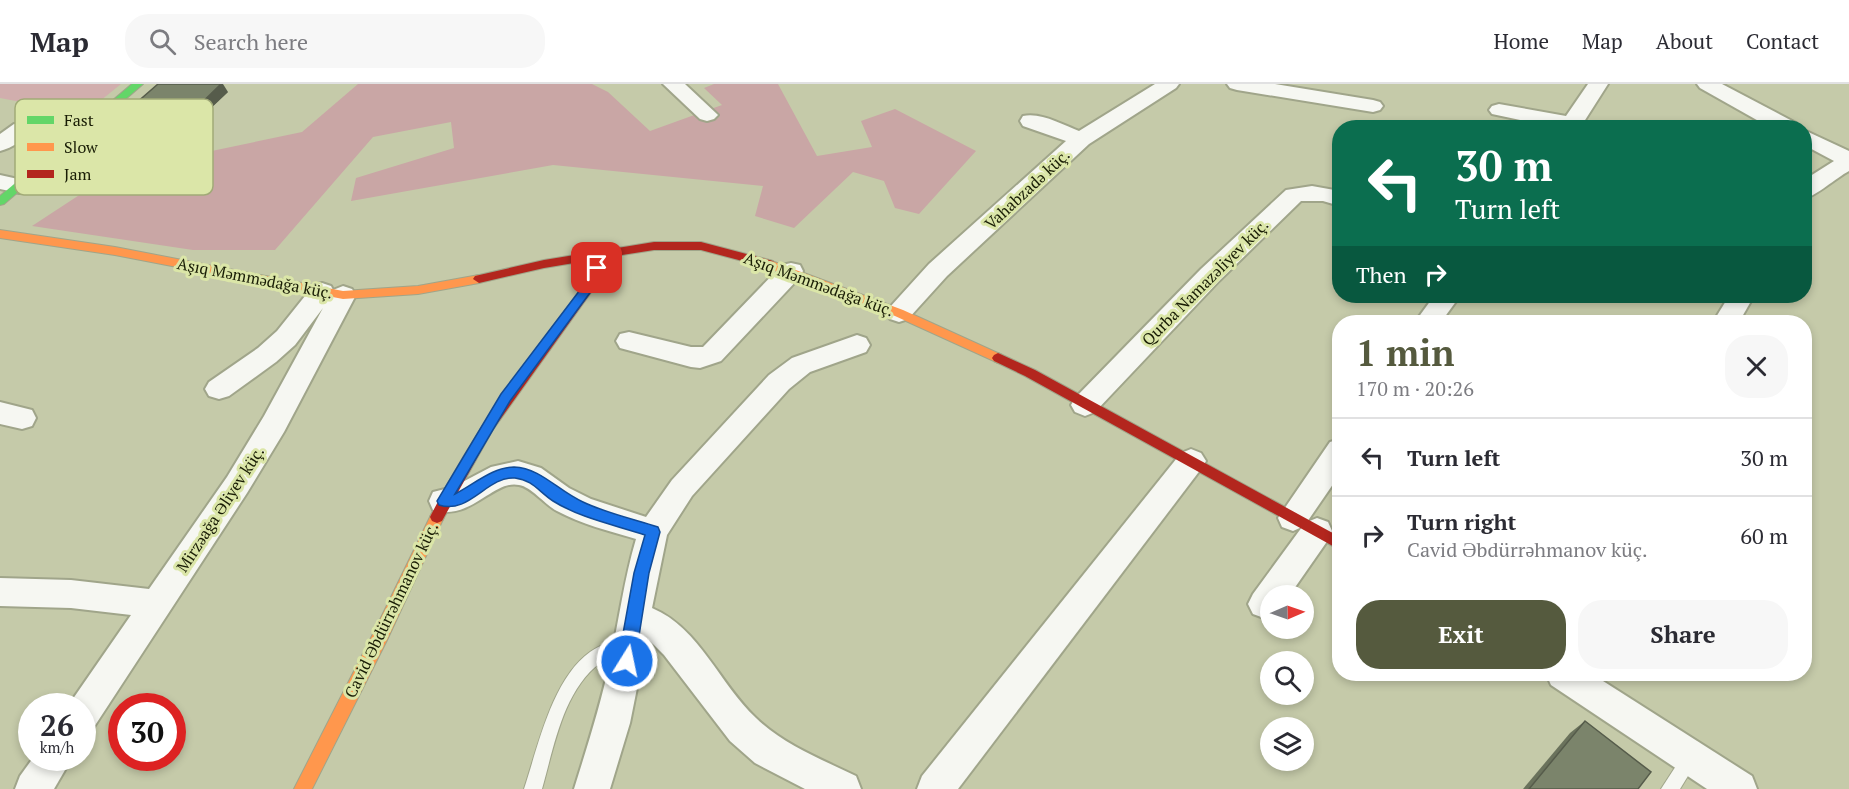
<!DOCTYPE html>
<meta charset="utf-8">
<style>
:root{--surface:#fff;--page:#f7f7f7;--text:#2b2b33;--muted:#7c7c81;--line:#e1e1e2;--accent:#555a3e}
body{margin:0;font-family:"PT Serif",serif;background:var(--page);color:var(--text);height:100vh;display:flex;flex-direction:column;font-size:22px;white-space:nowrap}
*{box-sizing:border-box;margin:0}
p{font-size:20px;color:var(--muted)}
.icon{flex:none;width:33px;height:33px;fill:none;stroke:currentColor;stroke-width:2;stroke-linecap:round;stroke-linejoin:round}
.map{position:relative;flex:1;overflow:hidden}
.sheet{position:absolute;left:1332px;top:231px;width:480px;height:366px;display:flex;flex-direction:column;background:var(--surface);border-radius:24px;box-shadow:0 3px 9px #0003}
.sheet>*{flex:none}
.banner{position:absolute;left:1332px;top:36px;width:480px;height:183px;border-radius:24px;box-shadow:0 3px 9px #0003;background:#0b6e4f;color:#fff;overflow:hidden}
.needle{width:39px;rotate:88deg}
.tools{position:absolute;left:1260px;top:501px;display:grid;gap:12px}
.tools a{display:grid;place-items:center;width:54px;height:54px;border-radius:50%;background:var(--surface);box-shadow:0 3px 9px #0003;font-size:30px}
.speed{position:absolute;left:18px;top:609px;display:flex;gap:12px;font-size:30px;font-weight:700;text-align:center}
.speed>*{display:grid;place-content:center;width:78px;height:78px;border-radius:50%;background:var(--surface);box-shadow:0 3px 9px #0003;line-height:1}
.speed small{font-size:15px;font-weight:400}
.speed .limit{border:9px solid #d22;background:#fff;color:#111}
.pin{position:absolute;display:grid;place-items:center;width:51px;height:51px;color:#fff;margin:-26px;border-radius:12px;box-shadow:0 3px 9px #0006}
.me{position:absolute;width:66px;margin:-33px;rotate:10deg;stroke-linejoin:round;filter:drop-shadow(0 0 4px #0008)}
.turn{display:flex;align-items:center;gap:21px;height:126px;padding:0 24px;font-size:27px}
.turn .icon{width:78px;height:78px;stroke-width:2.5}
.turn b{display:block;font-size:42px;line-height:51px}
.then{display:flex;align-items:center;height:57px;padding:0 24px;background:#0003;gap:12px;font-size:22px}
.round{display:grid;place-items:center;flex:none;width:63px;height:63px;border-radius:24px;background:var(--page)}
.overview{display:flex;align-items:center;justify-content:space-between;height:102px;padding:0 24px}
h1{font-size:36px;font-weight:600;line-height:45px;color:var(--accent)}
.cta{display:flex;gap:12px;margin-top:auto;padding:12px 24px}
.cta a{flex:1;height:69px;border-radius:24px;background:var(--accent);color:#fff;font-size:24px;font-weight:600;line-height:69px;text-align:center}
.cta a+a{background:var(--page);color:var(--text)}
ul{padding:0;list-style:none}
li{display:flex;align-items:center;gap:18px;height:78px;padding:0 24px;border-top:2px solid var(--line)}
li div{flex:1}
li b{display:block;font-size:22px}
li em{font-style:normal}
header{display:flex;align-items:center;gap:36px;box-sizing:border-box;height:84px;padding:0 30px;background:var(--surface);border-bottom:2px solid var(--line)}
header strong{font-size:28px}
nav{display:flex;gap:33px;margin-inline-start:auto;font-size:21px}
.search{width:420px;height:54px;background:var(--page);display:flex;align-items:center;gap:15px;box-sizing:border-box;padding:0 21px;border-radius:24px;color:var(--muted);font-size:22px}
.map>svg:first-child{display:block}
.green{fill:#d1aead}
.forest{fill:#c9a6a5}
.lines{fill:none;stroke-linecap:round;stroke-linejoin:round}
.lane-casing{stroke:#a0a58a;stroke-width:2}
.street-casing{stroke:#a0a58a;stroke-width:4}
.fast-casing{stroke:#a0a58a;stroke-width:2}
.slow-casing{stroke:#a0a58a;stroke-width:2}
.jam-casing{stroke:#a0a58a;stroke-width:2}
.lane{fill:#f6f7f2;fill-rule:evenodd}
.street{fill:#f6f7f2;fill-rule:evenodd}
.fast{fill:#63d668;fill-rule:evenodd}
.slow{fill:#ff974d;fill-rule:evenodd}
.jam{fill:#b3261e;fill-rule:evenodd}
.wall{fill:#6a725c}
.shaded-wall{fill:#565c4b}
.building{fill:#7b846b;stroke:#565c4b;stroke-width:1.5}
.route{fill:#1a73e8;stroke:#114b97;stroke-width:1.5}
.labels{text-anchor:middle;stroke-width:6;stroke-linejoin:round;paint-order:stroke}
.street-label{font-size:16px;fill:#191d05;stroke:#dbe6a8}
.key{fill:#dbe6a8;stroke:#a1aa77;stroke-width:1.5}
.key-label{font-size:16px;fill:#191d05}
</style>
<header>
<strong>Map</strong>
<div class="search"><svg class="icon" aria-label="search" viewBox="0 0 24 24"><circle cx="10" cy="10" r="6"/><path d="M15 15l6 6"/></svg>Search here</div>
<nav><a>Home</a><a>Map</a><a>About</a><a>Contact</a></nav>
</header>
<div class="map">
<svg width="1849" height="705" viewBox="0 0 1849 705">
<rect width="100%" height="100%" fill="#c5caa9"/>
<path class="green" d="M0,0H121L84,30L0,14Z"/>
<path class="forest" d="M358,0H592L608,8L650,47L722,21L704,4L714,0H778L817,72L872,63L861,37L895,25L976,67L919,130L895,124L884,97L853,88L794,144L755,132L763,102L553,81L351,117L356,94L454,64L451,38L373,53L275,166H193L32,142L116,87L302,48Z"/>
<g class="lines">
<g class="lane-casing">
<g id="lane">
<path d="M115,17L142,20L147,23L142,26L112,22V18Z"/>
<path d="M628,551L634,553L636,558L634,563C622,568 609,572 600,579C563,607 554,663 542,705H524C538,663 552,595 590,568C601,560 615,556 628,551Z"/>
<path d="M1691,666L1697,668L1699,674L1680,705H1661L1685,668Z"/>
</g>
</g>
<g class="street-casing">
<g id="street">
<path d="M663,0H685L718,31L714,35L707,37L700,35Z"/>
<path d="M1155,0H1179L1176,4L1089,60L947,192L908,235L899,238L890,235L886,229L890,223L929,180L1066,57L1023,42L1020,37L1023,32C1041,28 1063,41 1079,47Z"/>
<path d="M1227,0H1275L1373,16L1380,18L1383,22L1380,26L1373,28L1237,6L1230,4Z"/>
<path d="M1588,0H1608L1580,44H1557L1492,30L1489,26L1492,22L1499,20L1566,32Z"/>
<path d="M1697,0H1722L1796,39L1798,44H1771L1700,4Z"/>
<path d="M22,39L30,40L33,45C26,55 12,64 0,67V50L14,40Z"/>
<path d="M1804,46L1849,67V87C1836,94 1816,112 1804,115V96L1834,77L1804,61Z"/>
<path d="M0,91L27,97L30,102L27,107L19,109L0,105Z"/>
<path d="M1312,102L1340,107V122L1323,117H1301L1219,197L1095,328L1085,332L1075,328L1071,321L1075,314L1201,185L1286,106Z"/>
<path d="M791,179L800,181L803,187L800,193L721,277L700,284L691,283L620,264L616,257L620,250L629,248L691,263H703L782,181Z"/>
<path d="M322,199L331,202L333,206L343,202L352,205L356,211L284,348L247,409L94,643L82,647V622H68L131,531L71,524L0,522V494L71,496L149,505L227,393L264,332L323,224L295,261L276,278L229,312L219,315L209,312L205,305L209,298L258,264L277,247L313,202Z"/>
<path d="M1434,212H1460L1441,238H1415Z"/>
<path d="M1729,212H1754L1739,238H1713Z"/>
<path d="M857,251L866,254L870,261L866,268L810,288L789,305L692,412L667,451L652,524C700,544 720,601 756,634C784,661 821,675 856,692L861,705H805L755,679L730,657L664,571L647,554L630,639L610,705H574C587,663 601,620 610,577C619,536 624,495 636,455C609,447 581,440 557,427C545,421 532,403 519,401C494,395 470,438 433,426L429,417L433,408L453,403L491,383L518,377L541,384L569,404L591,415L646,433L672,396L769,291L792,274Z"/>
<path d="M0,318L32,326L36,334L32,342L22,345L0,340Z"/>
<path d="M1340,355V390L1307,438L1317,434L1328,438L1332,447L1328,456L1289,512H1270V532L1264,534L1253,530L1248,520L1253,510L1302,443L1293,447L1282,443L1278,434L1330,358Z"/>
<path d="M1191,365L1201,369L1206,377L1201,385L958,705H917L922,692L1181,369Z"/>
<path d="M1546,590H1592L1752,692L1757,705H1707L1551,601Z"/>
<path d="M33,674H72L54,705H15L20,692Z"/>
</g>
</g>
<g class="fast-casing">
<path id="fast" d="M132,0H143L4,120L0,121V112Z"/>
</g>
<g class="slow-casing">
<g id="slow">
<path d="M0,146L115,163L343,207L418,202L479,191L485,195L479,199L418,210L343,215L115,171L0,154Z"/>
<path d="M769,176L903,226L1002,271L1004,274L998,279L994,277L895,232L765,183L763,180L765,177Z"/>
<path d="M437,427L442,429L444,433L387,556L312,705H294L375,546L432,429Z"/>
</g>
</g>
<g class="jam-casing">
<g id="jam">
<path d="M654,158H701L773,177L775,180L769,184L701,166H654L603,174V184L592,207L492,347L442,437L437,439L432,437L430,433C472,350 526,276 583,203L591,184L592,176L544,184L479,199L473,195L475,192L544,176Z"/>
<path d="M998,269L1035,286L1340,453V466L1025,292L994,277L992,274L994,271Z"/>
</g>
</g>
<use href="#lane" class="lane"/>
<use href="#street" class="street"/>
<use href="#fast" class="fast"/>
<use href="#slow" class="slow"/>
<use href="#jam" class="jam"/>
</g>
<g class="wall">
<path d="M228,8L192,42L134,36L127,27Z"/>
<path d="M1585,637L1638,705H1523L1570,649Z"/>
</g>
<path class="shaded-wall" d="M221,0H223L228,8L192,42L187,33Z"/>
<g class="building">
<path d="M158,0H221L187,33L127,27Z"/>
<path d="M1585,637L1651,688L1638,705H1529Z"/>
</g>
<path class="route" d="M597,180L603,184L592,206L510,317L455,410C473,401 493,383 514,383C541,384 558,407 583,418C606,429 633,435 658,443L660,448L649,489L635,577L632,582L627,584L621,582L618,577L634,489L645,451C615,441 580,434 553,417C539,408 533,396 515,394C487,392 469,431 439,421L437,417L501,310L583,202L593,181Z"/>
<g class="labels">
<g class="street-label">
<text transform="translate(1027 105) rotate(-43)" y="6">Vahabzadə küç.</text>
<text transform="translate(255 194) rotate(11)" y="6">Aşıq Məmmədağa küç.</text>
<text transform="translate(1205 198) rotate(-45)" y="6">Qurba Namazəliyev küç.</text>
<text transform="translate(819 200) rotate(20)" y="6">Aşıq Məmmədağa küç.</text>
<text transform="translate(220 425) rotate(-57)" y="6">Mirzəağa Əliyev küç.</text>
<text transform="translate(391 526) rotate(-64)" y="6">Cavid Əbdürrəhmanov küç.</text>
</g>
</g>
<rect x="15" y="15" width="198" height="96" rx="9" class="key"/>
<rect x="27" y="32" width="27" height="8" fill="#63d668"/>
<rect x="27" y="59" width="27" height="8" fill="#ff974d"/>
<rect x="27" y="86" width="27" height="8" fill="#b3261e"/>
<g class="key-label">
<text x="64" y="42">Fast</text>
<text x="64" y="69">Slow</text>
<text x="64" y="96">Jam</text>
</g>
</svg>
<div class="tools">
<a><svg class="needle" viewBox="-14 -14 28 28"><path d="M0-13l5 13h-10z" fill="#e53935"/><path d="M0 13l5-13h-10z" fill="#7c7c81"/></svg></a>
<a><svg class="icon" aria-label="search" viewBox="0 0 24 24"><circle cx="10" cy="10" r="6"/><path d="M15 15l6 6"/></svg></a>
<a><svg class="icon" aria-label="layers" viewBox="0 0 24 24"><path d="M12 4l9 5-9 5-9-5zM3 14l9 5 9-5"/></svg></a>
</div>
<div class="speed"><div>26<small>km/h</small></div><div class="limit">30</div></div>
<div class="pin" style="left:597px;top:184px;background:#d93025"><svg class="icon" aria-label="arrive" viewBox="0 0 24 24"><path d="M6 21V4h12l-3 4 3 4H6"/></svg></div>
<svg class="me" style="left:627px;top:577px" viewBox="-20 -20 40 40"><circle r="17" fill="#1a73e8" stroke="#fff" stroke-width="3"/><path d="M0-11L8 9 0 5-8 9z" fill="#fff"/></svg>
<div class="banner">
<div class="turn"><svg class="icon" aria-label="left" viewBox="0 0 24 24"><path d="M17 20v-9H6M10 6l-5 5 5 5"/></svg><div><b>30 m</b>Turn left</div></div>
<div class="then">Then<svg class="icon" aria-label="right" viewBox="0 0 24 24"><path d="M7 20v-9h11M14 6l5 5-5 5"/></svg></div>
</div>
<section class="sheet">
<div class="overview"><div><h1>1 min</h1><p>170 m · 20:26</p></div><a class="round"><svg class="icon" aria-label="close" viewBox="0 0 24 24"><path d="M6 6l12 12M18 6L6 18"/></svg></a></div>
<ul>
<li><svg class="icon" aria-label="left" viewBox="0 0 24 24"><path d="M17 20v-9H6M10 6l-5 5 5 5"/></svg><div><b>Turn left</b></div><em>30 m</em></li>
<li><svg class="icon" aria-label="right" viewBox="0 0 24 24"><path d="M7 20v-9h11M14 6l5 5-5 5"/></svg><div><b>Turn right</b><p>Cavid Əbdürrəhmanov küç.</p></div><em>60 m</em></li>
</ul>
<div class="cta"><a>Exit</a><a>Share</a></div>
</section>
</div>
